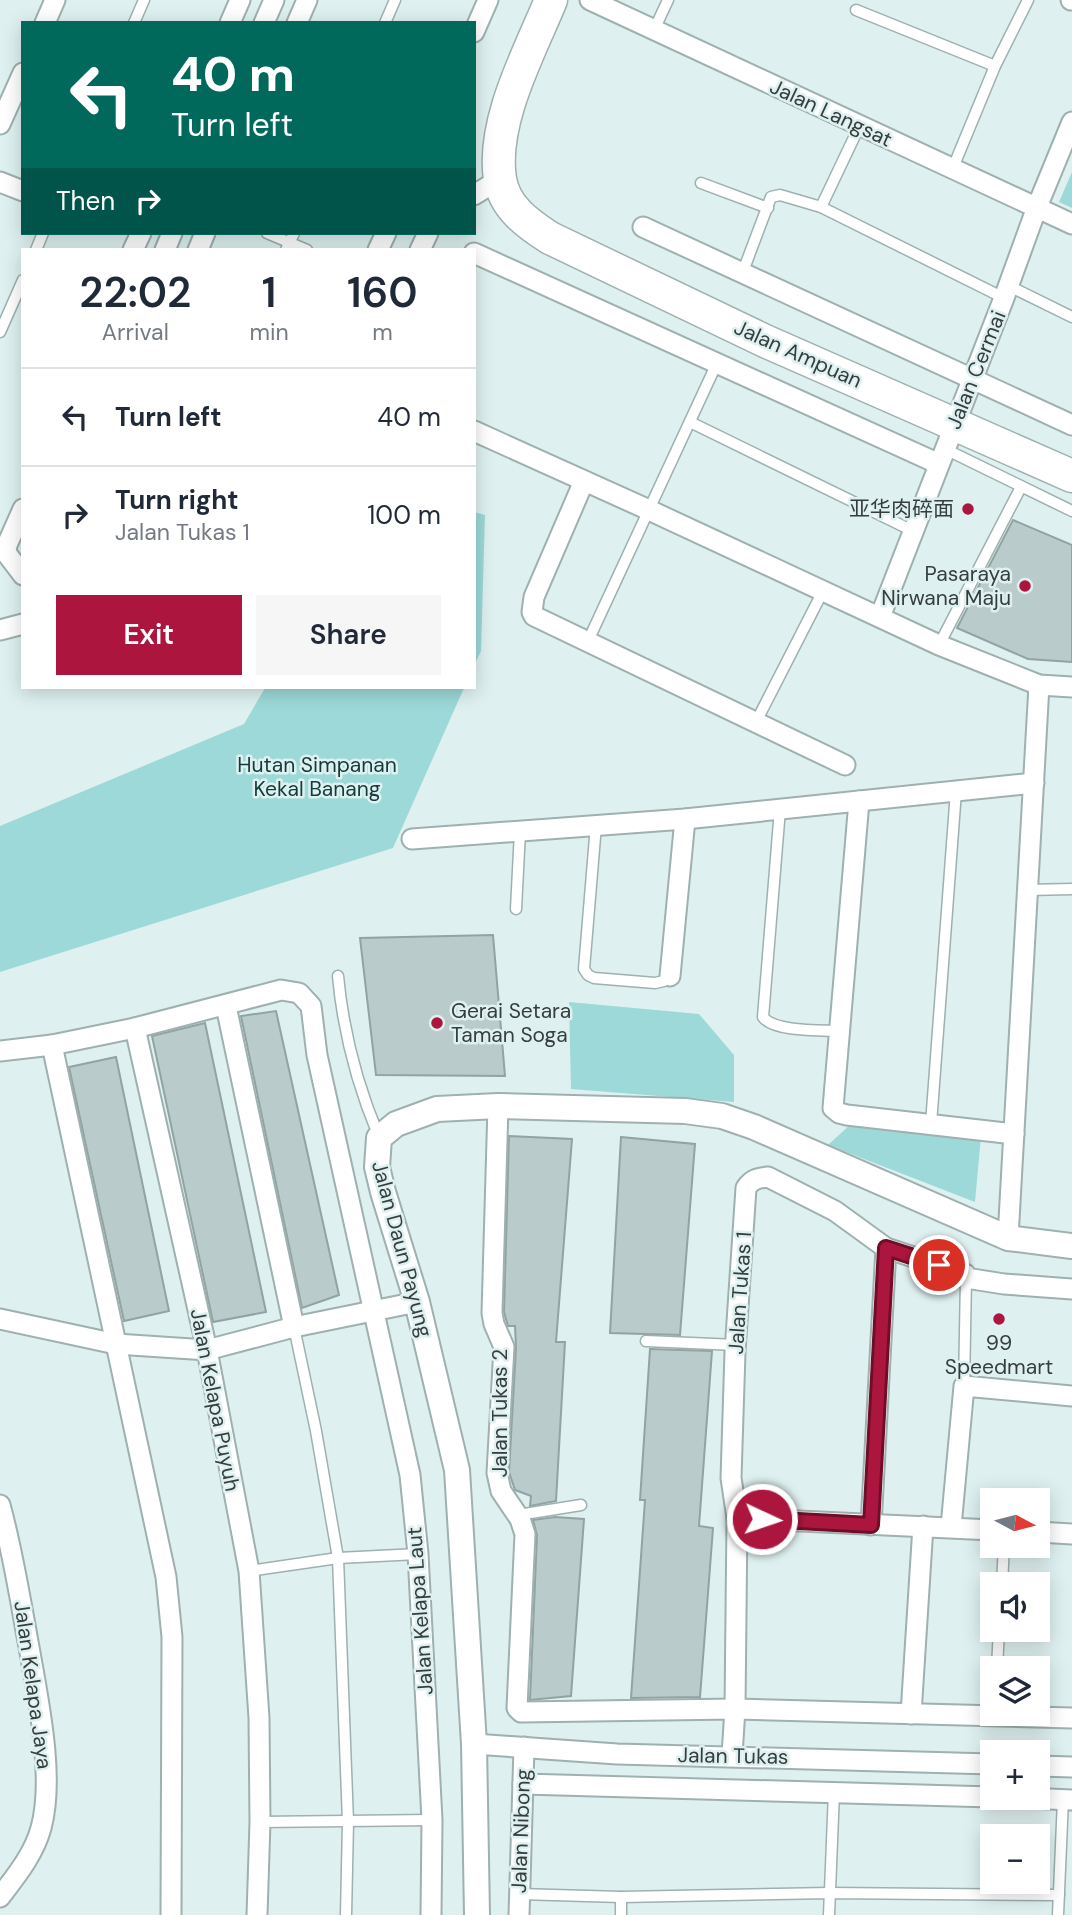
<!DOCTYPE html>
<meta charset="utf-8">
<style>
:root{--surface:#fff;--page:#f6f6f7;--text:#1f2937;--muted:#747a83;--line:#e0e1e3;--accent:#ac163e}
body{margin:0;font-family:"DM Sans","Noto Sans SC",sans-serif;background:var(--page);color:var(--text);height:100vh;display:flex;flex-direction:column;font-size:26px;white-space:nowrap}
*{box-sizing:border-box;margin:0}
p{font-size:23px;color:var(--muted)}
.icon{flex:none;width:38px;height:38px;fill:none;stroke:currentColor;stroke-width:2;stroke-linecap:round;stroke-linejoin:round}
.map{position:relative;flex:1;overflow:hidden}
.sheet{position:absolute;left:21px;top:248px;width:455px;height:441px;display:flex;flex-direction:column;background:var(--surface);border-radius:0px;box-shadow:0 4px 18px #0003}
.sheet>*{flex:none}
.guide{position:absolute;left:21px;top:21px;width:455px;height:214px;border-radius:0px;box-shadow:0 4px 18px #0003;background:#00695c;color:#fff;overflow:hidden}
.needle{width:46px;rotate:97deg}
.controls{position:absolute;left:980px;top:1488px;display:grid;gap:14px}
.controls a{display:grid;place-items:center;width:70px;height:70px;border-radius:0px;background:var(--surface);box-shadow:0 4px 18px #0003;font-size:35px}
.pin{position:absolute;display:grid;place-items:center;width:60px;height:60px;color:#fff;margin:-30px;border:4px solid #fff;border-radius:50%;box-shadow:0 2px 7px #0007}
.me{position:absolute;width:77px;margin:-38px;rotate:93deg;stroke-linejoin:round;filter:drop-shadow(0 0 5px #0008)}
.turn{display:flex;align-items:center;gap:24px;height:147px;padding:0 35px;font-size:32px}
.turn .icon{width:91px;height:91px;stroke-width:2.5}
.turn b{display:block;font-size:49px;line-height:60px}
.then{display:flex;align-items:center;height:66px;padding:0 35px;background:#0003;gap:14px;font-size:26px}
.eta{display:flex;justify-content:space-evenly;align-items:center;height:119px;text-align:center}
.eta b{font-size:42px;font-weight:600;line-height:49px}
.primary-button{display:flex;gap:14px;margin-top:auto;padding:14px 35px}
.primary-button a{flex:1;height:80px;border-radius:0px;background:var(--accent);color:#fff;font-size:28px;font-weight:600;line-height:80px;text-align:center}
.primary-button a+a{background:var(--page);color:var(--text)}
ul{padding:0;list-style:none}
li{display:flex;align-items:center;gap:21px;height:98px;padding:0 35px;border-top:2px solid var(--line)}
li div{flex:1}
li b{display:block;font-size:26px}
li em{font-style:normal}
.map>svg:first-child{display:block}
.green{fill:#9dd9d8}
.building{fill:#b9cbca;stroke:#91a3a2;stroke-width:2}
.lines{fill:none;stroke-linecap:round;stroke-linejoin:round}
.service-casing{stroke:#9eb0af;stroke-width:13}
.minor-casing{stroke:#9eb0af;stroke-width:23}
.tertiary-casing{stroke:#9eb0af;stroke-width:28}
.primary-casing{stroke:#9eb0af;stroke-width:35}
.service{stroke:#fff;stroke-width:10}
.minor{stroke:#fff;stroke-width:19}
.tertiary{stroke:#fff;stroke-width:24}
.primary{stroke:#fff;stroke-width:32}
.route-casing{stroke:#700e28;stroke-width:18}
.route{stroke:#ac163e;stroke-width:12}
.poi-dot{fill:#ac163e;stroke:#def1f0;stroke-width:2.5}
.labels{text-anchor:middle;stroke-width:5;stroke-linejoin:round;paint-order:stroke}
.street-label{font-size:21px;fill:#363d3d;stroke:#def1f0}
.poi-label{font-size:21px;fill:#363d3d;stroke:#def1f0;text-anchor:end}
.park-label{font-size:21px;fill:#123b3b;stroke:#def1f0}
</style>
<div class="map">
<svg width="1072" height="1915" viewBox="0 0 1072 1915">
<rect width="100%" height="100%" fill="#def1f0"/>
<g class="green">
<path d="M1072,172V208L1059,202Z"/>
<path d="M474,512L485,515L481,651L474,666Z"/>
<path d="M265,688H464L393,848L0,972V826L244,724Z"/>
<path d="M569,1002L699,1014L734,1055V1102L571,1089Z"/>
<path d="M851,1124L981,1136L975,1202L828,1145Z"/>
</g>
<g class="building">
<path d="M1013,520L1072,545V662L1028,659L957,628Z"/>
<path d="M493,935L505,1076L376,1075L360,938Z"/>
<path d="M276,1011L339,1295L302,1308L241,1016Z"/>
<path d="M205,1023L266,1312L213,1322L152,1036Z"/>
<path d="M116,1057L169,1311L124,1321L69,1067Z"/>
<path d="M509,1136L572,1139L556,1342H565L556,1501L530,1506L531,1496L515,1490L509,1472L516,1348L515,1326H508L504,1312Z"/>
<path d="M621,1137L695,1144L680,1335L610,1333Z"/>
<path d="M650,1349L712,1351L699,1526L713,1528L700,1697L631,1698L645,1500H640Z"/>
<path d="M555,1517L584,1519L571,1696L530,1700L537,1535L533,1520Z"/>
</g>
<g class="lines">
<g class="service-casing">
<g id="service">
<path d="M856,10L995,66"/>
<path d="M134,23L144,0"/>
<path d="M385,23L395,0"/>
<path d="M654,30L668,0"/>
<path d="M952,170L995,66L1028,0"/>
<path d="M701,183L768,208"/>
<path d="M821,207L859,127"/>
<path d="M267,233L307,250"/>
<path d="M36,250L43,233"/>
<path d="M286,250L294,233"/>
<path d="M742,274L771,197L780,195L821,207L1004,298"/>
<path d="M1009,286L1072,317"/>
<path d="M0,332L23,280"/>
<path d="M690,422L913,531"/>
<path d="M945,449L1072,511"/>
<path d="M588,641L717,363"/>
<path d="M939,645L1021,487"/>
<path d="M756,722L823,591"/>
<path d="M780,809L763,1017C774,1032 821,1030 840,1031"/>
<path d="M596,825L584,969L588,975L594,978L655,983L664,981L670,976"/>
<path d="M1028,890L1072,889"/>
<path d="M516,909L520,831"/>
<path d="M338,976C343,1030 358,1087 379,1137"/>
<path d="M931,1124L956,791"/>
<path d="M294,1327L316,1431L338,1558L348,1822L346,1915"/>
<path d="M646,1341L736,1345"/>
<path d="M964,1386L966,1278"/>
<path d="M518,1515L581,1505"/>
<path d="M249,1571L338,1558L418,1554"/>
<path d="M1002,1584L1004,1545"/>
<path d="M997,1668L999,1629"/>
<path d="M260,1822L432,1820"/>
<path d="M519,1894L621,1897L829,1893L1059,1895"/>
<path d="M621,1897V1915"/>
<path d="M829,1915L834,1792"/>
<path d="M1058,1915L1063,1799"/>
</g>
</g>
<g class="minor-casing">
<g id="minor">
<path d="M590,0L1072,224"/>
<path d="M1071,0H1072"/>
<path d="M45,23L55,0"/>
<path d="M230,23L240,0"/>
<path d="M264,23L274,0"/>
<path d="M297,23L307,0"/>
<path d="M474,32L488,0"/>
<path d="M0,124L23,73"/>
<path d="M0,182L23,191"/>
<path d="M474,195L500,179"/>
<path d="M643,227L1072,425"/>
<path d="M133,250L141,233"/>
<path d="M165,250L172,233"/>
<path d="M198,250L205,233"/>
<path d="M378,250L386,233"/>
<path d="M420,250L428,233"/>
<path d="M474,253L939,464"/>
<path d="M474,431L649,510L939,645L1039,685L1072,687"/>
<path d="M584,481L534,597L532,612L534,616L845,765"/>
<path d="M23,509L6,547L7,554L23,575"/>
<path d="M880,617L1004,298L1037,207L1072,122"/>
<path d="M0,630L23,624"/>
<path d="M859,801L833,1108L839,1113L847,1115L1014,1134"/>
<path d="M412,839L685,819L1034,783"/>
<path d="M670,976L685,819"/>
<path d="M226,1006L294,1327"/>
<path d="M135,1028L281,990L299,993L311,1006L317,1055L410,1475L418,1554L432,1820L431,1915"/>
<path d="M52,1045L166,1577L172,1637L171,1915"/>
<path d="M0,1051L52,1045L135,1028L207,1350L249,1571L259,1718L260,1822L257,1915"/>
<path d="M498,1106L492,1313L494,1324L504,1347L497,1473L501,1491L520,1519L525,1534L517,1708L521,1712L735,1709L1072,1718"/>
<path d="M1008,1238L1039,685"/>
<path d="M0,1319L116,1344L207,1350L294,1327L417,1302"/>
<path d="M0,1505C13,1552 20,1599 29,1647C38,1699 55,1777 41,1828C34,1854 16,1876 0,1897"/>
<path d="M737,1518L992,1530"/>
<path d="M871,1525L886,1248"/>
<path d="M951,1527L964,1386L1072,1396"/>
<path d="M1038,1532L1072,1534"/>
<path d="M911,1714L923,1526"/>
<path d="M474,1744L617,1754L992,1764"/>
<path d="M732,1755L735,1709L737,1518L731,1478L735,1352L746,1188C752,1179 758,1178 768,1177L835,1211L886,1248L965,1274L966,1278L1004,1284L1072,1289"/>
<path d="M1038,1766L1072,1767"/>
<path d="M523,1784L992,1797"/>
<path d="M1003,1797L1072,1800"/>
<path d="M519,1915L524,1747"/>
</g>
</g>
<g class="tertiary-casing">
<path id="tertiary" d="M477,1915L474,1744L457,1470L417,1302L383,1192L377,1167L379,1138L396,1124L437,1109L498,1106L685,1111L722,1116L754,1127L1008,1238L1072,1246"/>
</g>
<g class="primary-casing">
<path id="primary" d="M551,0C530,51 491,122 500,179C504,207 528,224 550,238L765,341L1072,476"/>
</g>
<use href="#service" class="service"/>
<use href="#minor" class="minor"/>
<use href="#tertiary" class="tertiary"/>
<use href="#primary" class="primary"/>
</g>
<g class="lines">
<g class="route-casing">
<path id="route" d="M762,1519L871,1525L886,1248L939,1265"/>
</g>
<use href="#route" class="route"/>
</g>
<g class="poi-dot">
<circle cx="968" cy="509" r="7"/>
<circle cx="1025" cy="586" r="7"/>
<circle cx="437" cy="1023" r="7"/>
<circle cx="999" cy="1319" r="7"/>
</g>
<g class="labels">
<g class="street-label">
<text transform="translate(831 113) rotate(25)" y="7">Jalan Langsat</text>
<text transform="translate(798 354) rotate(24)" y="7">Jalan Ampuan</text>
<text transform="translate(976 370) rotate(-68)" y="7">Jalan Cermai</text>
<text transform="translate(402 1249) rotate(75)" y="7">Jalan Daun Payung</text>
<text transform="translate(740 1293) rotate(-86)" y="7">Jalan Tukas 1</text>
<text transform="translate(215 1400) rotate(79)" y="7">Jalan Kelapa Puyuh</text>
<text transform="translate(500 1413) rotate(-90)" y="7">Jalan Tukas 2</text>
<text transform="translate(420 1611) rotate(-94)" y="7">Jalan Kelapa Laut</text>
<text transform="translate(33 1685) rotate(82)" y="7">Jalan Kelapa Jaya</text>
<text transform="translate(733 1756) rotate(1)" y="7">Jalan Tukas</text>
<text transform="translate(521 1831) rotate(-88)" y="7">Jalan Nibong</text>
</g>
<g class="poi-label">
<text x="954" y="516">亚华肉碎面</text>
<text x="1011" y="581">Pasaraya<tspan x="1011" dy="24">Nirwana Maju</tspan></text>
<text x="451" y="1018" text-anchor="start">Gerai Setara<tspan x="451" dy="24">Taman Soga</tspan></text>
<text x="999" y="1350" text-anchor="middle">99<tspan x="999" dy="24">Speedmart</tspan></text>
</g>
<g class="park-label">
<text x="317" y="772">Hutan Simpanan<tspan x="317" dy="24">Kekal Banang</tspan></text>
</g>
</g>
</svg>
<div class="controls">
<a><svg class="needle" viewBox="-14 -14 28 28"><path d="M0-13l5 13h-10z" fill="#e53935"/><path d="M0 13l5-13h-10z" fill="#747a83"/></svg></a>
<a><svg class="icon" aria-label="sound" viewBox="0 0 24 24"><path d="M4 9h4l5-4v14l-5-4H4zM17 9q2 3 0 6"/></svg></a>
<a><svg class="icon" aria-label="layers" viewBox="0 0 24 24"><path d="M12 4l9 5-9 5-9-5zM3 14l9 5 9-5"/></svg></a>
<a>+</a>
<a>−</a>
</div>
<div class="pin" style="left:939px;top:1265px;background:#d93025"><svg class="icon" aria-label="arrive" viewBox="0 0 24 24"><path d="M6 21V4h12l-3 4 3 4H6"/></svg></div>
<svg class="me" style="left:762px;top:1519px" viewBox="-20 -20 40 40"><circle r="17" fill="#ac163e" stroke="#fff" stroke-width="3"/><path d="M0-11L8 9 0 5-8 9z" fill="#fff"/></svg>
<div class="guide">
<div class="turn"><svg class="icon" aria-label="left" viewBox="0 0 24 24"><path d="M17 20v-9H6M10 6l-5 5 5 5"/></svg><div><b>40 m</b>Turn left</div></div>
<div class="then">Then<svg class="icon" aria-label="right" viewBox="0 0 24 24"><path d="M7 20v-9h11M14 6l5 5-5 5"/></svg></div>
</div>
<section class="sheet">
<div class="eta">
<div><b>22:02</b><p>Arrival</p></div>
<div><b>1</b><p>min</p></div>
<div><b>160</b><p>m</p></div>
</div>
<ul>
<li><svg class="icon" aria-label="left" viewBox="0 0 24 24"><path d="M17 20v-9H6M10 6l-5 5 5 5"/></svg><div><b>Turn left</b></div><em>40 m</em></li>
<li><svg class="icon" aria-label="right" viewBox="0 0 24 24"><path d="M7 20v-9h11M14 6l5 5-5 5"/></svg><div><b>Turn right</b><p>Jalan Tukas 1</p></div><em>100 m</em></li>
</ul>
<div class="primary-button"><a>Exit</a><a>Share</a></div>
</section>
</div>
